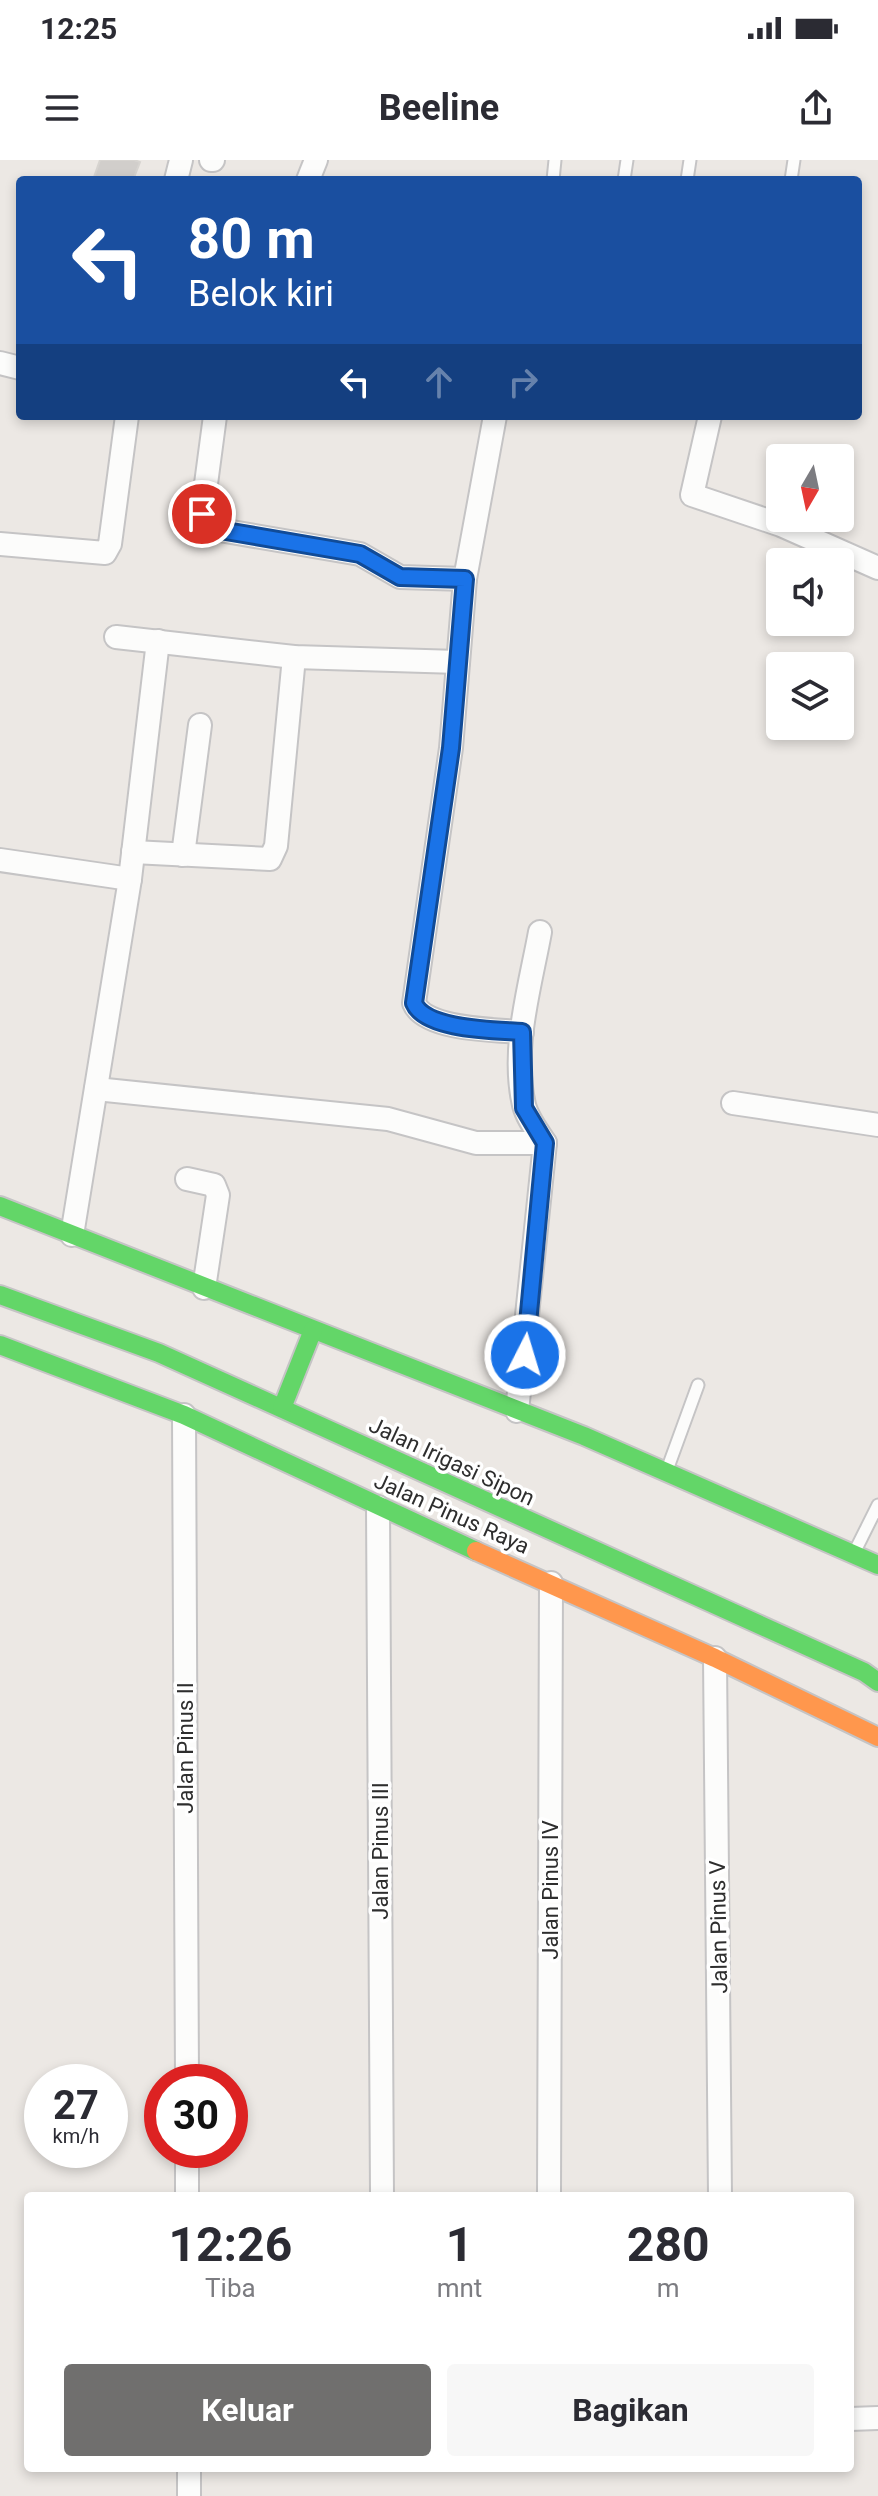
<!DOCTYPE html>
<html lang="id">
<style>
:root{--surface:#fff;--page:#f7f7f7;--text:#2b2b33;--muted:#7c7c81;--accent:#706f6e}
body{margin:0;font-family:Roboto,sans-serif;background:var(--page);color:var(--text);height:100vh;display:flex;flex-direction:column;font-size:30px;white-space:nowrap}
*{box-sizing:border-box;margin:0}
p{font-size:26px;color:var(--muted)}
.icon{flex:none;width:44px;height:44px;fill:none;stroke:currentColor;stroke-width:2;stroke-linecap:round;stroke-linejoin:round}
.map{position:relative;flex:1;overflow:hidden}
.drawer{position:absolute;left:24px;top:2032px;width:830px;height:280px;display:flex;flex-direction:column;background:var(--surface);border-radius:8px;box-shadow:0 4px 12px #0003}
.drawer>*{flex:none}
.guide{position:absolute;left:16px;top:16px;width:846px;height:244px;border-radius:8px;box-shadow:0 4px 12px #0003;background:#1a4fa0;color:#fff;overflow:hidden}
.needle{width:52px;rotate:189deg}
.fabs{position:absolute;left:766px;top:284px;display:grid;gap:16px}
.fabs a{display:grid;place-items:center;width:88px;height:88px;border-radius:8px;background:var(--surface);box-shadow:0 4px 12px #0003;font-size:40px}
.speed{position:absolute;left:24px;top:1904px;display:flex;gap:16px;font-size:40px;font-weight:700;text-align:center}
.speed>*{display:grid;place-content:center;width:104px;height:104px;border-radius:50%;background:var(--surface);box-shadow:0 4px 12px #0003;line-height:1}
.speed small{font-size:20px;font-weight:400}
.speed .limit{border:12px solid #d22;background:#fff;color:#111}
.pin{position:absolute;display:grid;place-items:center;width:68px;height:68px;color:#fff;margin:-34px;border:4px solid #fff;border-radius:50%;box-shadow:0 2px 8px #0007}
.me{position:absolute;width:88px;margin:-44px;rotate:5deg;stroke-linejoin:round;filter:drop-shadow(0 0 6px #0008)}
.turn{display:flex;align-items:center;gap:28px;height:168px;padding:0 40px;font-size:36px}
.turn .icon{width:104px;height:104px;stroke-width:2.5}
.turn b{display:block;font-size:56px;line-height:68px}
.lanes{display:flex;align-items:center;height:76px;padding:0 40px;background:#0003;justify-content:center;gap:40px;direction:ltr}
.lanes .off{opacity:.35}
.eta{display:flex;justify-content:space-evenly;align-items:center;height:136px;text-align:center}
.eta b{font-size:48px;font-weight:700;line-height:56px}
.primary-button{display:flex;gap:16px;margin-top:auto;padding:16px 40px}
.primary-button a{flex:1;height:92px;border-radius:8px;background:var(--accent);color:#fff;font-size:32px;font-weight:700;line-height:92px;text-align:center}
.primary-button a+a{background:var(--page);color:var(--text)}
.status{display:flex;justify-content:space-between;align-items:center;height:56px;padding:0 40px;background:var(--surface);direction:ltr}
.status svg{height:22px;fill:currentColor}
header{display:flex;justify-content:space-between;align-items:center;height:104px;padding:0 40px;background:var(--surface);font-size:36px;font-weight:700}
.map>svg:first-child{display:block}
.building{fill:#d1cecb;stroke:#d7d4d0;stroke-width:2}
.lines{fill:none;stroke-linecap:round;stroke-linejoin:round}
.lane-casing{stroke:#c5c4c5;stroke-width:15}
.street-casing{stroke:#c5c4c5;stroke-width:26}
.fast-casing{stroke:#c5c4c5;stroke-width:22}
.slow-casing{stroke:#c5c4c5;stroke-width:22}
.lane{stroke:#fcfcfb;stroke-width:11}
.street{stroke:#fcfcfb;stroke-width:22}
.fast{stroke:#63d668;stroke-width:18}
.slow{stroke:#ff974d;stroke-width:18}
.route-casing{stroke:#114b97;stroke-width:20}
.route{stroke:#1a73e8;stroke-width:14}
.labels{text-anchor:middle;stroke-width:7;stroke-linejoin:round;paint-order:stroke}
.street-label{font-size:22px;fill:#2e2e2e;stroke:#fff}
</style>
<div class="status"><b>12:25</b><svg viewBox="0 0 49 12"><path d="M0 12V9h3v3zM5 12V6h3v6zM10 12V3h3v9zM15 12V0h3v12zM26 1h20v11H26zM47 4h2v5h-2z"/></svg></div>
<header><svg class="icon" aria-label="menu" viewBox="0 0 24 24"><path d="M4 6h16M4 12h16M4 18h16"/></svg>Beeline<svg class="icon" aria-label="share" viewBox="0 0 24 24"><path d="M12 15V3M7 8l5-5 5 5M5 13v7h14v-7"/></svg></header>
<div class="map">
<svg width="878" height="2336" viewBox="0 0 878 2336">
<rect width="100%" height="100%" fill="#ece8e4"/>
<path class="building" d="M100,0H134L140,2L133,20H93Z"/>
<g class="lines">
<g class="lane-casing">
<g id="lane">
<path d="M553,20L555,0"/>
<path d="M624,20L627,0"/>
<path d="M687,20L690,0"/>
<path d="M791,20L794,0"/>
<path d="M667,1310L698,1225"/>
<path d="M854,1393L878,1345"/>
</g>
</g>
<g class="street-casing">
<g id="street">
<path d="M211,0H213"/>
<path d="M176,20L181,0"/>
<path d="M308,20L316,0"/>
<path d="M0,203L20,208"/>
<path d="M215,256L202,354L214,369L360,394L400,417L465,419"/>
<path d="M495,256L465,419L451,588L414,843C425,870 495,870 522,872"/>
<path d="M710,256L692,335L781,365L878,408"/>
<path d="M0,384L105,393L110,384L127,256"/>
<path d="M116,477L294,497L458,502"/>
<path d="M133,692L270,699L276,686L294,497"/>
<path d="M183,695L200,565"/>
<path d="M0,700L130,719"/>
<path d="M96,929L388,959L476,983H545"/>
<path d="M733,943L878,965"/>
<path d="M187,1019L214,1025L218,1035L204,1128"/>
<path d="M72,1075L130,719L158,481"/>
<path d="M517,1251L545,983C538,972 527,958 524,945C511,889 530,827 540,772"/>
<path d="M184,1255L187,1922"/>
<path d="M378,1347L382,2036"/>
<path d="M715,1498L720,2036"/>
<path d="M187,1990V2036"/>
<path d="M549,2036L551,1423"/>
<path d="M850,2259L878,2258"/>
<path d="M189,2308V2336"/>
</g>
</g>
<g class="fast-casing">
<g id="fast">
<path d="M0,1046L584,1276L878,1405"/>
<path d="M0,1135L159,1193L864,1512L878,1522"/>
<path d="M0,1185L184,1255L476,1391"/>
<path d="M282,1248L313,1170"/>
</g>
</g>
<g class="slow-casing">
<path id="slow" d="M476,1391L715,1498L878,1577"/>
</g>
<use href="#lane" class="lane"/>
<use href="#street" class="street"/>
<use href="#fast" class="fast"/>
<use href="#slow" class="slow"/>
</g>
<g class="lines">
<g class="route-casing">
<path id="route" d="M202,354L214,369L360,394L400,417L465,419L451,588L414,843C425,870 495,870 522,872L524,948L545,983L525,1195"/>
</g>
<use href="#route" class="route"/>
</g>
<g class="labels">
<g class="street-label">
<text transform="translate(452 1301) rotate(25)" y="8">Jalan Irigasi Sipon</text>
<text transform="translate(452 1353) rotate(24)" y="8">Jalan Pinus Raya</text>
<text transform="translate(185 1588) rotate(-90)" y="8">Jalan Pinus II</text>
<text transform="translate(380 1691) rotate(-90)" y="8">Jalan Pinus III</text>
<text transform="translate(550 1730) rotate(-90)" y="8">Jalan Pinus IV</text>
<text transform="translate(718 1767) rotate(-91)" y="8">Jalan Pinus V</text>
</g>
</g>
</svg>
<div class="fabs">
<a><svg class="needle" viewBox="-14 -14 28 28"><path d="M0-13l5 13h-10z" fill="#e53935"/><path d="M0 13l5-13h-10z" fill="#7c7c81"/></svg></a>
<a><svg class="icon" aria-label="sound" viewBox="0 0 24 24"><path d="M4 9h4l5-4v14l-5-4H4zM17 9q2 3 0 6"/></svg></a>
<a><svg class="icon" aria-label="layers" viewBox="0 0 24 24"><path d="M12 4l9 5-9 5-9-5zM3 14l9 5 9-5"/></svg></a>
</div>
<div class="speed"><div>27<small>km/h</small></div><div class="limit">30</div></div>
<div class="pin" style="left:202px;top:354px;background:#d93025"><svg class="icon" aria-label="arrive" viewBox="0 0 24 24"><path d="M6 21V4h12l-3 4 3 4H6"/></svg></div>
<svg class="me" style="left:525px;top:1195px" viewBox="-20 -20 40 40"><circle r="17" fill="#1a73e8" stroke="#fff" stroke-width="3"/><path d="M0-11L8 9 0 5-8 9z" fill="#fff"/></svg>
<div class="guide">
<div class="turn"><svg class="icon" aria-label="left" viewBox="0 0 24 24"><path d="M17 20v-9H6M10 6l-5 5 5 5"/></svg><div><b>80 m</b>Belok kiri</div></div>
<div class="lanes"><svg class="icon" aria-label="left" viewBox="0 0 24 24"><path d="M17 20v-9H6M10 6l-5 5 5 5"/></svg><svg class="icon off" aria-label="ahead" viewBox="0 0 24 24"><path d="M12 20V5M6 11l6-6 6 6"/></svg><svg class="icon off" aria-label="right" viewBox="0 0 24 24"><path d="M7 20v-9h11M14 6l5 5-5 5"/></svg></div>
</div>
<section class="drawer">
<div class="eta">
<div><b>12:26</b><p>Tiba</p></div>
<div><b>1</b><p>mnt</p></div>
<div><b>280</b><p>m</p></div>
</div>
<div class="primary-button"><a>Keluar</a><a>Bagikan</a></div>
</section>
</div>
